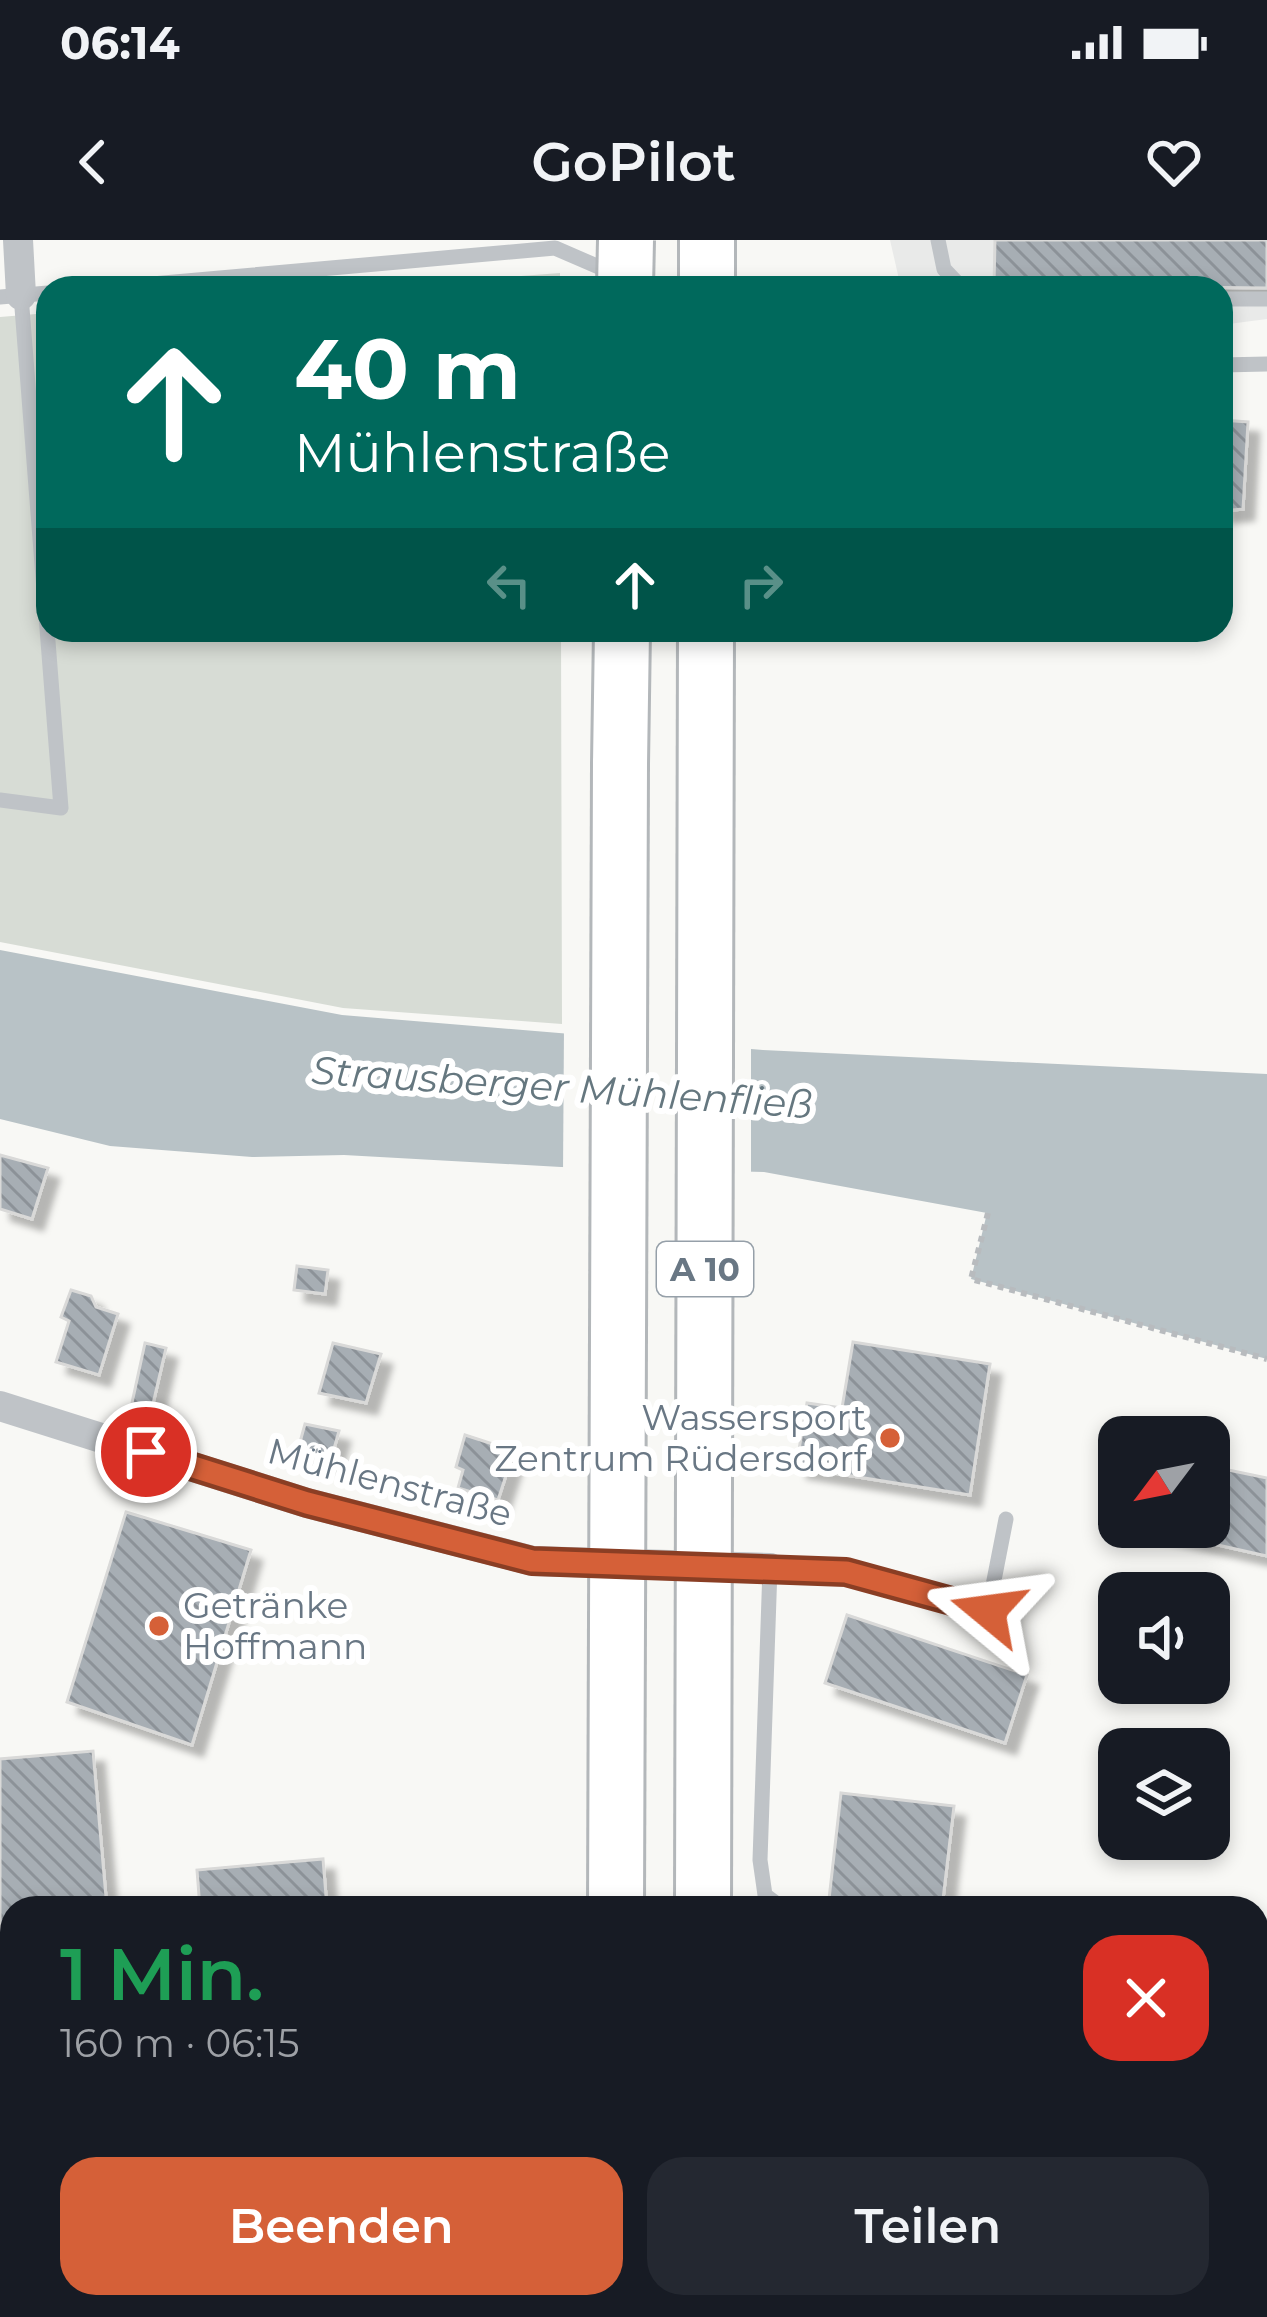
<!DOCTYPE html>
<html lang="de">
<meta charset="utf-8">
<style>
:root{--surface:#171b24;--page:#242831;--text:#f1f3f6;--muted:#9ea1a6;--accent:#d56038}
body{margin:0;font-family:Montserrat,sans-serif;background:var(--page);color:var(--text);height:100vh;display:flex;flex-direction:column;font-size:45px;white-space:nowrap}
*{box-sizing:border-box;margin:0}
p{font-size:39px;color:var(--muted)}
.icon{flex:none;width:66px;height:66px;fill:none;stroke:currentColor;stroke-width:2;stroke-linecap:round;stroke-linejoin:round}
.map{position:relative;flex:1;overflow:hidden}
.sheet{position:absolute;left:0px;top:1656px;width:1269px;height:423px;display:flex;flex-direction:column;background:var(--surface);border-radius:36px 36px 0 0;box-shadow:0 6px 18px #0003}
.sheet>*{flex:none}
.hud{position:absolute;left:36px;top:36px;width:1197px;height:366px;border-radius:36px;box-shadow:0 6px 18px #0003;background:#00695c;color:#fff;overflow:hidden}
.needle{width:78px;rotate:238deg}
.tools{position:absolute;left:1098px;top:1176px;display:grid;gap:24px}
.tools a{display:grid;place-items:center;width:132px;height:132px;border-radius:24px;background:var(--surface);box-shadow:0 6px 18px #0003;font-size:60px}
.pin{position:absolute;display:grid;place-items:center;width:102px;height:102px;color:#fff;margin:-51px;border:6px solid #fff;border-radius:50%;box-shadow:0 3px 12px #0007}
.me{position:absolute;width:132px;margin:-66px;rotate:286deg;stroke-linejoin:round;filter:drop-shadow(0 0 9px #0008)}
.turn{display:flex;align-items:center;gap:42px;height:252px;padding:0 60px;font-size:54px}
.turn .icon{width:156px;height:156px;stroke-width:2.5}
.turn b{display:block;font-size:84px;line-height:102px}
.lanes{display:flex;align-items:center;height:114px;padding:0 60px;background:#0003;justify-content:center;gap:60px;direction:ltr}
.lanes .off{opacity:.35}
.round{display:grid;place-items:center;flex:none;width:126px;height:126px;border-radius:36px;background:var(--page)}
.headline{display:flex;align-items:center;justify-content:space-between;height:204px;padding:0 60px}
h1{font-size:72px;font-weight:600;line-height:90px;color:#1e9e55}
.cta{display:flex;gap:24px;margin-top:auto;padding:24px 60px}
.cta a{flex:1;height:138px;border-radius:36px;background:var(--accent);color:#fff;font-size:48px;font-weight:600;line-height:138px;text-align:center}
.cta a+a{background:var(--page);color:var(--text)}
.status{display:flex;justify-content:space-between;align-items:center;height:84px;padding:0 60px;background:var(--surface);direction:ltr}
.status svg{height:33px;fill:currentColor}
header{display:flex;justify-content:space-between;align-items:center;height:156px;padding:0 60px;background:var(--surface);font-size:54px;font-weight:600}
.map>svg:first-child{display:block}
.built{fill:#e9eae9}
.forest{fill:url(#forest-firs)}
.green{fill:#d7dcd5}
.water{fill:#b8c2c6}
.pier{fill:#f8f8f5}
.building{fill:url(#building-back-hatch);stroke:#d9d9d8;stroke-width:3;filter:url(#shadow)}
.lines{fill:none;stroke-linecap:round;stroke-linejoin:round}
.highway-casing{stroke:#b3b7ba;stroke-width:60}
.path{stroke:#b8bbbe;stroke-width:6;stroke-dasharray:6 6;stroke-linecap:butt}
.lane{stroke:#bfc3c7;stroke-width:15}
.street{stroke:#bfc3c7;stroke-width:30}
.highway{stroke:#fff;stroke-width:54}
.highway-bridge-casing{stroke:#b3b7ba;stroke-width:60;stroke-linecap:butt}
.highway-bridge{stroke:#fff;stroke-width:54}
.route-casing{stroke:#8a3e24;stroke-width:30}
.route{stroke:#d56038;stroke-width:21}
.poi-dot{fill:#d56038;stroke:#fff;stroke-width:4.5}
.labels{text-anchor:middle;stroke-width:12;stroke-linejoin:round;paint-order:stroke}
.shield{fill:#fff;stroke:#96a0a9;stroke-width:3}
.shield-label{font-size:33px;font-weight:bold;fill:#697784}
.poi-label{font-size:36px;fill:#697784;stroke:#fff;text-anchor:end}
.street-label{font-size:36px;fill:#697784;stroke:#fff}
.water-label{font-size:39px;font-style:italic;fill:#65777f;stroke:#fff}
</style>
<div class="status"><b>06:14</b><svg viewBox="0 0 49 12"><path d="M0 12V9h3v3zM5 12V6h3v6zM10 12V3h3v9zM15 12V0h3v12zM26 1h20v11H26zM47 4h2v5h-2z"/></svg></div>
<header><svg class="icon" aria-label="back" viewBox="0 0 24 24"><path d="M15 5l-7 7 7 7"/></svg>GoPilot<svg class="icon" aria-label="heart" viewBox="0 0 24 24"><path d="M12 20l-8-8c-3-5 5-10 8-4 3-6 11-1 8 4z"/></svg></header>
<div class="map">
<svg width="1267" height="2077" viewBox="0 0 1267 2077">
<defs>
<pattern id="forest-firs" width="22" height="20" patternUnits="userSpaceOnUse" patternTransform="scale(3)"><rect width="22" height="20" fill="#d7dcd5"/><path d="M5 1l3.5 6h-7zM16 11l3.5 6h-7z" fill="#b2b7b2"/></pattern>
<pattern id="building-back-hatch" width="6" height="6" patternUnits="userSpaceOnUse" patternTransform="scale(3)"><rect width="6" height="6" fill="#a7aeb4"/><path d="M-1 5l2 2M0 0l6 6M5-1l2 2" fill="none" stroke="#8c9298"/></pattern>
<filter id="shadow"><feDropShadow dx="11" dy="11" stdDeviation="3" flood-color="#0004"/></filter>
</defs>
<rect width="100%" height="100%" fill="#f8f8f5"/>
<path class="built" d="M890,0H1267V79L1221,85V48H901Z"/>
<path class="forest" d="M1267,1704V2077H1031L1040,2067H1257V1720Z"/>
<g class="green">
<path d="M560,33V48H366Z"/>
<path d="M48,73V390H561L562,784L343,768L0,702V77Z"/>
</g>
<path class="water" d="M0,710L342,775L763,810L1267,834V1119L971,1039L987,973L764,932L561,927L344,915L252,917L110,906L0,879Z"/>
<path class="pier" d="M564,787L751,803V938L563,933Z"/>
<g class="building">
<path d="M995,0H1267V48L994,45Z"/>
<path d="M1221,180L1248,182L1243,269L1221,271Z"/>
<path d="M0,915L48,928L32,979L0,969Z"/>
<path d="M297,1026L328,1030L325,1054L294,1050Z"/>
<path d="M71,1050L91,1056L96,1067L118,1074L99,1135L56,1122L69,1081L61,1077Z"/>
<path d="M853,1102L990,1124L970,1255L796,1227L807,1163L842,1168Z"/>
<path d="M145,1103L166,1108L152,1168L132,1163Z"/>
<path d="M333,1103L381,1114L366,1163L319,1153Z"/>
<path d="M305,1184L339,1191L330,1223L297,1213Z"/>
<path d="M465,1195L514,1211L498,1260L458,1248L463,1230L456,1227Z"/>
<path d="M1209,1226L1267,1238V1316L1138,1287H1209Z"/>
<path d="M126,1272L251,1310L192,1505L67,1462Z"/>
<path d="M847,1375L1027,1435L1005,1503L825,1443Z"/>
<path d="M93,1511L107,1668H12V1717L0,1718V1519Z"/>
<path d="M841,1553L954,1566L942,1668H828Z"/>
<path d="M323,1619L327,1668H200L197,1630Z"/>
</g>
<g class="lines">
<g class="highway-casing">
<g id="highway">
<path d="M707,48V0"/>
<path d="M620,524L622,390"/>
<path d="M615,2077V2067"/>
<path d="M702,2077V2067"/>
</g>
</g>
<path class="path" d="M988,973L971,1039L1267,1119"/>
<g class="lane">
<path d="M938,0L944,29L962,48"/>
<path d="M107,48L555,8L613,33"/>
<path d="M0,57L48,53"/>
<path d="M1221,59H1267"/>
<path d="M1221,125L1267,124"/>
<path d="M0,560L61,568L21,55"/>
<path d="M777,1664L765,1655L760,1620L770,1328L846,1332L988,1371L1006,1279"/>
</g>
<g class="street">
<path d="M18,0L21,55"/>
<path d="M0,1166L307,1263L533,1321L770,1328"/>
</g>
<use href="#highway" class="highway"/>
<g class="highway-bridge-casing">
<g id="highway-bridge">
<path d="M625,48L626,0"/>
<path d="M616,1668L620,524"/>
<path d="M703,1668L706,390"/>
</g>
</g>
<use href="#highway-bridge" class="highway-bridge"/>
</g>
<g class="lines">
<g class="route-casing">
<path id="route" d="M146,1212L307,1263L532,1321L846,1332L988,1371"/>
</g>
<use href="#route" class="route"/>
</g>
<g class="poi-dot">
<circle cx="890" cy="1198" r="12"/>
<circle cx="159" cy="1386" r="12"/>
</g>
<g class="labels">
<rect class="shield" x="657" y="1002" width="96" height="54" rx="9"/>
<g class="shield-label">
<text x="705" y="1041">A 10</text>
</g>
<g class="poi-label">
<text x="866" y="1190">Wassersport<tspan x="866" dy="41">Zentrum Rüdersdorf</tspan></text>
<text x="183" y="1378" text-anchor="start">Getränke<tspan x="183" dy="41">Hoffmann</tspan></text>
</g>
<g class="street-label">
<text transform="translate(390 1242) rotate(15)" y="13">Mühlenstraße</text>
</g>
<g class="water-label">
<text transform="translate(562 847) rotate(4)" y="14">Strausberger Mühlenfließ</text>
</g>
</g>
</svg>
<div class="tools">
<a><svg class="needle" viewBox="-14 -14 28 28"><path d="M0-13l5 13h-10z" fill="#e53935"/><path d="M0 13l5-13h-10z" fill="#9ea1a6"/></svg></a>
<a><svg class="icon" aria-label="sound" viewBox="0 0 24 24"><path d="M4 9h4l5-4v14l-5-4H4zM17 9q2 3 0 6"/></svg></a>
<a><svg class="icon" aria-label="layers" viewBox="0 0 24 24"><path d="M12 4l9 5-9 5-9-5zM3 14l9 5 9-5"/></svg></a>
</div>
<div class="pin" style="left:146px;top:1212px;background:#d93025"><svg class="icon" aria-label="arrive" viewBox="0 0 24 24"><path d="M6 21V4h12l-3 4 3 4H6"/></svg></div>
<svg class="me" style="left:988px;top:1371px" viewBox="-20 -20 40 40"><path d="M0-17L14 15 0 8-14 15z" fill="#d56038" stroke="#fff" stroke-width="4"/></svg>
<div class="hud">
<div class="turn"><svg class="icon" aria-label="ahead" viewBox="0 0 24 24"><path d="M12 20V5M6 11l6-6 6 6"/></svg><div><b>40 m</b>Mühlenstraße</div></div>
<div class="lanes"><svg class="icon off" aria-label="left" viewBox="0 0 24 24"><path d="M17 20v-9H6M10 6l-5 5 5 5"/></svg><svg class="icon" aria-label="ahead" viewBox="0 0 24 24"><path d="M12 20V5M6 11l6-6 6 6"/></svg><svg class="icon off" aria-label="right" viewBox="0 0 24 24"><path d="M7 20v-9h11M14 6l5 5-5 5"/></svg></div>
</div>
<section class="sheet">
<div class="headline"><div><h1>1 Min.</h1><p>160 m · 06:15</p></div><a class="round" style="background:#d93025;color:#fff"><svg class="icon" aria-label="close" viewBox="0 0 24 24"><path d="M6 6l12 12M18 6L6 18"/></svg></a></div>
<div class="cta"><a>Beenden</a><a>Teilen</a></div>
</section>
</div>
